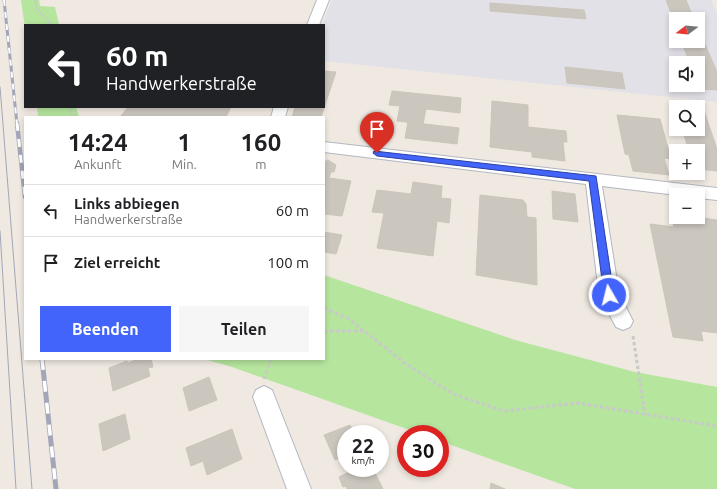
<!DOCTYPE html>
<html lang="de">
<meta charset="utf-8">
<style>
:root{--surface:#fff;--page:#f6f6f6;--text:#202124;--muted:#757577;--line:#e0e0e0;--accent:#4264fb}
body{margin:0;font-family:Ubuntu,sans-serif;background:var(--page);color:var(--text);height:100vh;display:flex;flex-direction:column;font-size:15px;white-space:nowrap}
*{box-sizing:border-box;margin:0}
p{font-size:13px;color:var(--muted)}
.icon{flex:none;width:22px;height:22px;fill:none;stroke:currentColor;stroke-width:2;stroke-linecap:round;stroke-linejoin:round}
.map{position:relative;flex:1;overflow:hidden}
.drawer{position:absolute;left:24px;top:116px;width:301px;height:244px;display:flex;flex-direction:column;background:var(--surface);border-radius:0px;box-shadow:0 2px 6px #0003}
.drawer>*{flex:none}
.banner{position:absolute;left:24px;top:24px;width:301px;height:84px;border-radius:0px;box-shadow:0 2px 6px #0003;background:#202124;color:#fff;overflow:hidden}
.needle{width:26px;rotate:254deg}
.buttons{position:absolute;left:669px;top:12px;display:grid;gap:8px}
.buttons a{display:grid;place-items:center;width:36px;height:36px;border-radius:0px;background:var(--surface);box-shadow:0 2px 6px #0003;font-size:20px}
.speed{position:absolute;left:337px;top:425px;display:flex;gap:8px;font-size:20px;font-weight:700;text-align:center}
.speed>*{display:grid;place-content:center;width:52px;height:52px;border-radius:50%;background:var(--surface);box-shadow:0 2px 6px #0003;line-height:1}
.speed small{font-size:10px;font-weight:400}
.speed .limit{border:6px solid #d22;background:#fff;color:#111}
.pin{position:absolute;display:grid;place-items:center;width:34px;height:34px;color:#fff;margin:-41px -17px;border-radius:50% 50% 50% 0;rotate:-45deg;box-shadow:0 0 4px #0007}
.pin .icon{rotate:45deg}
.me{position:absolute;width:44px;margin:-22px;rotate:352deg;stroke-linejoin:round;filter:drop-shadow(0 0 3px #0008)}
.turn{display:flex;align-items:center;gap:14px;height:84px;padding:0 16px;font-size:18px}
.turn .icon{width:52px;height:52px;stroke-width:2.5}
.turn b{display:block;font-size:28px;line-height:34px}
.eta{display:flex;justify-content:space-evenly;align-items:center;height:68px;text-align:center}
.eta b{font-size:24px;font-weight:700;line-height:28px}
.cta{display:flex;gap:8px;margin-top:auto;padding:8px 16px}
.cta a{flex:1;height:46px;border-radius:0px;background:var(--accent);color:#fff;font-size:16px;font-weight:700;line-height:46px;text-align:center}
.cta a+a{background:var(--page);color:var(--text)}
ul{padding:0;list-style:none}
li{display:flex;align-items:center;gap:12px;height:52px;padding:0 16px;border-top:1px solid var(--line)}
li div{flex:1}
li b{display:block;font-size:15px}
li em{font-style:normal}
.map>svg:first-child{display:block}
.industrial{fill:#e3e1e8;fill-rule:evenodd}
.green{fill:#b6e59e}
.building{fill:#cbc7bf;stroke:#cbc5ba}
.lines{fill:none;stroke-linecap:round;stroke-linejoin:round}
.street-casing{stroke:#b4b7c1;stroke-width:2}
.path-far1{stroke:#c9c9c9;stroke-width:2;stroke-dasharray:2 1.5;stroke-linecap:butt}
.path{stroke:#c9c9c9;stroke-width:3;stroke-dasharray:3.5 2.5;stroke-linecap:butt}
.street{fill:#fff;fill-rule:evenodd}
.tram{stroke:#a3a6b8;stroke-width:1}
.rail-far2-casing{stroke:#a3a6b8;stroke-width:3}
.rail-far1-casing{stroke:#a3a6b8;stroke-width:4.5}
.rail-casing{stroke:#a3a6b8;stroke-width:5}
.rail-far2{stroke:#fff;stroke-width:2;stroke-dasharray:6;stroke-linecap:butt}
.rail-far1{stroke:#fff;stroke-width:3;stroke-dasharray:8;stroke-linecap:butt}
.rail{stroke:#fff;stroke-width:3.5;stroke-dasharray:11;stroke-linecap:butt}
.route{fill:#4264fb;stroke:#2b41a3}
</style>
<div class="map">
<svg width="717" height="489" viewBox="0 0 717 489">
<rect width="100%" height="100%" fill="#efe9e1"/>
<path class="industrial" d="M332,0H711L717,13V102L324,61V25H322ZM676,19H698V41H676ZM676,63H698V85H676Z"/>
<g class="green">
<path d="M21,0H39L40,6L55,7L59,25H25V27Z"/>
<path d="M37,107H76L79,117H38Z"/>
<path d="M324,275L515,340L635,372L717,387V489H575L440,441V434H421L232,367L204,359H324Z"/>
</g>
<g class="building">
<path d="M666,0H686L694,19H676V27Z"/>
<path d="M490,3L584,10L586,19L490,11Z"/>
<path d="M698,28L717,72V90L700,89L698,84V63H690L681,41H698Z"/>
<path d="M565,67L622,73L625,89L567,83Z"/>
<path d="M324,71L336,72L321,117H292L295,107H324Z"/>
<path d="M392,91L461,98L460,113L426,109L423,124L397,121L400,106L389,105Z"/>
<path d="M492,101L528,105V127L566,131L567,142H563L565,161L532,157V152L490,147Z"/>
<path d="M674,102L702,105L717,149V171L698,169V151H689L682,129H698V107L676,108Z"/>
<path d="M128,107H231L226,117H120Z"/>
<path d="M617,115L660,119L671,159L664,158L669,175L633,171L629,155L625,154Z"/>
<path d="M408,122L459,128L457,144L405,138Z"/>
<path d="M328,160L336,165L334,172H331L329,178L351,181L342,216L324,214V162Z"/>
<path d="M413,182L442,186L441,198L451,199L449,223L437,221L433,256L377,248L384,213L372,212L377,190L411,194Z"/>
<path d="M552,191L575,194L578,222L553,219Z"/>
<path d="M480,195L523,200L526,204L527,217L536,218L537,285L476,275Z"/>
<path d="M671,214H676V217H697L717,220V333L701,331L703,341L673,337L650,224L674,227Z"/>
<path d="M324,232L342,235L336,254L324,252Z"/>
<path d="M139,359H151L153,367L148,368L150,376L113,391L109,368L127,361V363Z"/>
<path d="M209,377L217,400L189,411L183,388Z"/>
<path d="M125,414L130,439L103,451L99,424Z"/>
<path d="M350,425L354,434H346V455L335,460L324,435Z"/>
<path d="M232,429L242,459L207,475L203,461L191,466L186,448Z"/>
<path d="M357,468H358L362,477L374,471L383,489H347L346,486L343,487L339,477Z"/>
<path d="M491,483L505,489H490Z"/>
</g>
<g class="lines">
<g class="street-casing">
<g id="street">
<path d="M317,0H329L319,25H307Z"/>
<path d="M274,107H288L285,117H271Z"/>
<path d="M324,142L717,188V200L698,198V195H676L602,186L619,294L633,321L630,327L623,330L616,327L599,295L586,184L324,152Z"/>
<path d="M264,386L272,390L311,489H287L253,397L256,390Z"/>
</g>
</g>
<g class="path-far1">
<path d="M35,0L37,9L52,25"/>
<path d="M70,107L72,117"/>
</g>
<g class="path">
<path d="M324,308L349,319L406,364L453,394L504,411L578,403L717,426"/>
<path d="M324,331H363"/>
<path d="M633,336L645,415"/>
<path d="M264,379L271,359"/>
</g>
<use href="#street" class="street"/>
<g class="tram">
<path d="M0,87L32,489"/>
<path d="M0,231L16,489"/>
</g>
<g class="rail-far2-casing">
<path id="rail-far2" d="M4,0L17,124"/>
</g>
<g class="rail-far1-casing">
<path id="rail-far1" d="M17,123L25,197"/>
</g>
<g class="rail-casing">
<path id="rail" d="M42,359L56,489"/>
</g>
<use href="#rail-far2" class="rail-far2"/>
<use href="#rail-far1" class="rail-far1"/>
<use href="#rail" class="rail"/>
</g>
<path class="route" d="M374,151L596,176L614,295L613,298H606L604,295L589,181L377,156L373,153Z"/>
</svg>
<div class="buttons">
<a><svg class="needle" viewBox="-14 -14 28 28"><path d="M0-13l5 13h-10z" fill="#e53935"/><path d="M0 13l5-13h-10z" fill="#757577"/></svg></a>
<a><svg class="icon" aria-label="sound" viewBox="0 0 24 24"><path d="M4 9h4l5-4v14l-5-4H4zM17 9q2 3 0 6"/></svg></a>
<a><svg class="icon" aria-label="search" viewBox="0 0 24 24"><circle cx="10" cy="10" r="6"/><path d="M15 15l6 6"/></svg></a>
<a>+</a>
<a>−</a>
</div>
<div class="speed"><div>22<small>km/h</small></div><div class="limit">30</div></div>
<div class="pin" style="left:377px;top:153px;background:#d93025"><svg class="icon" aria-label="arrive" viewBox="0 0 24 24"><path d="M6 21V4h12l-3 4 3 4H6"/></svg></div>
<svg class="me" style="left:609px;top:295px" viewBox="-20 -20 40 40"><circle r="17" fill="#4264fb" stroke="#fff" stroke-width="3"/><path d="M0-11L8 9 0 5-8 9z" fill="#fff"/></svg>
<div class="banner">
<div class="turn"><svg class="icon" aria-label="left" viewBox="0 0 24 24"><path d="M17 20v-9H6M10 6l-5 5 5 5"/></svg><div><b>60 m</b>Handwerkerstraße</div></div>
</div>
<section class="drawer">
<div class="eta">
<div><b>14:24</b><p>Ankunft</p></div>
<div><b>1</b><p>Min.</p></div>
<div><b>160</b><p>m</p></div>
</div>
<ul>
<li><svg class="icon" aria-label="left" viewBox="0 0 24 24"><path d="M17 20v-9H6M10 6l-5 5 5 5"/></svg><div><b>Links abbiegen</b><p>Handwerkerstraße</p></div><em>60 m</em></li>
<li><svg class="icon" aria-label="arrive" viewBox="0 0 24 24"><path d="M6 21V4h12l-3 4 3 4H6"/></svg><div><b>Ziel erreicht</b></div><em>100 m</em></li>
</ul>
<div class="cta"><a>Beenden</a><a>Teilen</a></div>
</section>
</div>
